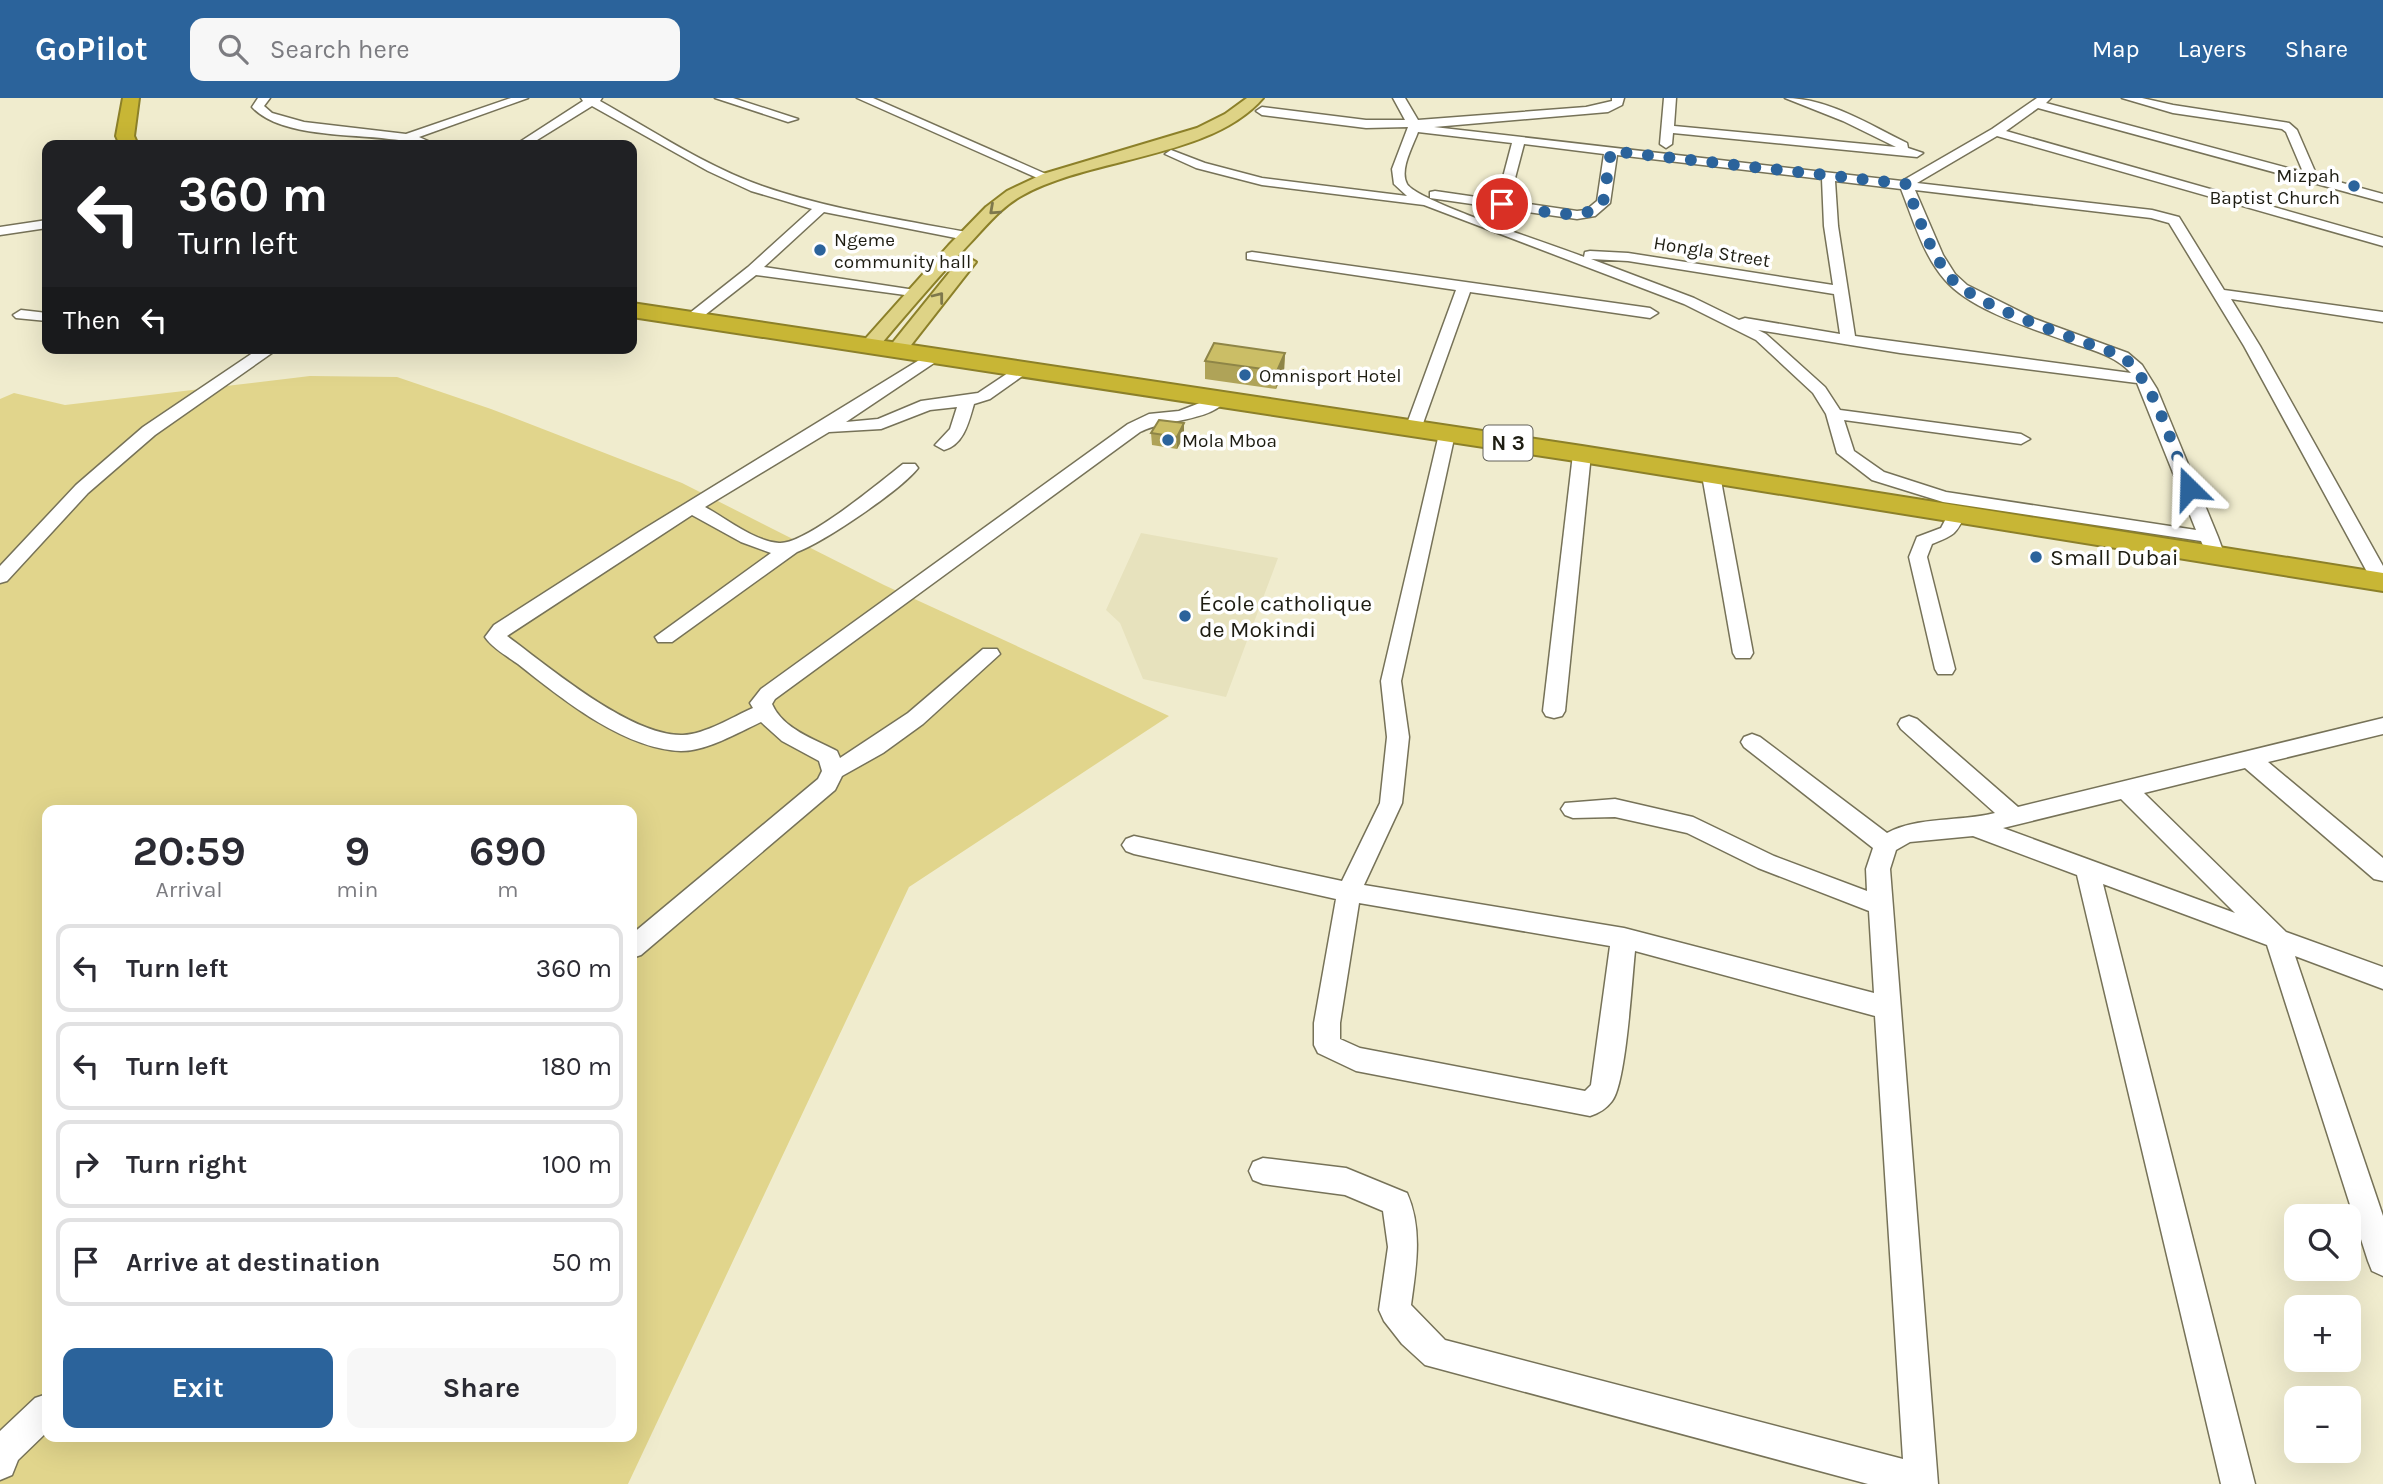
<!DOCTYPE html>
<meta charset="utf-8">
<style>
:root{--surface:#fff;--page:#f7f7f7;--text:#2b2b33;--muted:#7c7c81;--line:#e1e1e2;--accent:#2b639b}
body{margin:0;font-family:Karla,sans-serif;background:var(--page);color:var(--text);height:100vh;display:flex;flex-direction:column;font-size:26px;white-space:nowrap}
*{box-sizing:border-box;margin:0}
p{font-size:23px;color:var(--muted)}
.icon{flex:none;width:38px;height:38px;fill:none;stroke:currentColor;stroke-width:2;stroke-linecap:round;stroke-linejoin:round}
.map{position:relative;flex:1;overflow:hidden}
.sheet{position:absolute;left:42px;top:707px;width:595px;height:637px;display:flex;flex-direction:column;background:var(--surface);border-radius:14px;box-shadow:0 7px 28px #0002}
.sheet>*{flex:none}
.hud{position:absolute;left:42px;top:42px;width:595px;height:214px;border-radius:14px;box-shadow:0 7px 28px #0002;background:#202124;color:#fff;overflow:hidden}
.fabs{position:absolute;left:2284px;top:1106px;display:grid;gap:14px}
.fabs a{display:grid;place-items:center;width:77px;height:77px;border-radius:14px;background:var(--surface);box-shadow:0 7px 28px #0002;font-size:35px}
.pin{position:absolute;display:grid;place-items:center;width:60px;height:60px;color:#fff;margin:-30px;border:4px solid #fff;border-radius:50%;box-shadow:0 2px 7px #0007}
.me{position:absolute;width:77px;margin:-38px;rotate:338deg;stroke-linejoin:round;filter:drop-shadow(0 0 5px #0008)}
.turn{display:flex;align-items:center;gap:24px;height:147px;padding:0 21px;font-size:32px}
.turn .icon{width:91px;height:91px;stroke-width:2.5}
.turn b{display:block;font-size:49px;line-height:60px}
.then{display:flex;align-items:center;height:66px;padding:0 21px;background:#0003;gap:14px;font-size:26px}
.eta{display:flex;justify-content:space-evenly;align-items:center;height:119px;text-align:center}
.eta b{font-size:42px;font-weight:700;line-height:49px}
.action{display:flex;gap:14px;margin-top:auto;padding:14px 21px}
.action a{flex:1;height:80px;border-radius:14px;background:var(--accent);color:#fff;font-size:28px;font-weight:700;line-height:80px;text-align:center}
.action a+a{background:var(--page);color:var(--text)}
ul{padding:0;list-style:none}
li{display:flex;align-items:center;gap:21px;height:88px;margin:0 14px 10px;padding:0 7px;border:4px solid var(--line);border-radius:14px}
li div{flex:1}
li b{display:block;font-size:26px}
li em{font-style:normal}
header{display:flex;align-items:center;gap:42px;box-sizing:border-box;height:98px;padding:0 35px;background:var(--accent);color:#fff}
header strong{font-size:33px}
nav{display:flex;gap:38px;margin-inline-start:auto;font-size:24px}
.search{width:490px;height:63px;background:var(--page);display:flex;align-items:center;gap:18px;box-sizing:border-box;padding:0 24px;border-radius:14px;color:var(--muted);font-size:26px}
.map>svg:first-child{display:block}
.built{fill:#e7e2bd}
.green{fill:#e1d58c;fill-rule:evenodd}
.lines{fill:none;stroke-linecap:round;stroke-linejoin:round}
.minor-casing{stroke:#767258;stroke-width:3}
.major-casing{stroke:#8c8029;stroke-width:4}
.highway-casing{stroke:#8c8029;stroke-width:4}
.minor{fill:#fff;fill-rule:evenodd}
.major{fill:#ded386;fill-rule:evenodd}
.highway{fill:#c8b635;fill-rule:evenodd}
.wall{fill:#afa358}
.shaded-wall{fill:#8e8547}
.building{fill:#cbbe66;stroke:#8e8547;stroke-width:2}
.oneway{stroke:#7e784c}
.route{stroke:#2b639b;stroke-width:12;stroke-dasharray:0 21.6}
.poi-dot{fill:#2b639b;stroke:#fff;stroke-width:2.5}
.labels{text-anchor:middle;stroke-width:7;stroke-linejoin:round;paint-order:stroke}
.far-poi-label{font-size:19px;fill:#1e1d12;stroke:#fff;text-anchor:start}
.far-street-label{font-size:19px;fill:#1e1d12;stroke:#fff}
.shield{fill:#fff;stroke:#626159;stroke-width:2}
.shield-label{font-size:21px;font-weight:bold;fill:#1e1d12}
.poi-label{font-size:23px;fill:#1e1d12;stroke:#fff;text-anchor:start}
</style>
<header>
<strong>GoPilot</strong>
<div class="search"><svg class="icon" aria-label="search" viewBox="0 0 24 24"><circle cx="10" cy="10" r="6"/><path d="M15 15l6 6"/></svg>Search here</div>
<nav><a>Map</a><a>Layers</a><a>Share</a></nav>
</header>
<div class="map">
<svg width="2383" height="1386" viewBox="0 0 2383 1386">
<rect width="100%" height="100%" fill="#f0ecce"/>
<path class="built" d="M1141,435L1278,460L1226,599L1143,581L1120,525L1106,512Z"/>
<path class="green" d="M310,278L397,279L491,311L682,385L884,487L1169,618L909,789L628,1386H0V301L14,295L65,307ZM47,712H632V1339H47Z"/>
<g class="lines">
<g class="minor-casing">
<g id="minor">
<path d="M258,0H270L264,8L272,15L304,24L406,36L511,0H528L419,39L437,47C420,47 405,42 389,41C351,36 279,39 252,9Z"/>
<path d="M581,0H602L600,3C652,32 705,68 762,88C828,111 897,121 966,134L973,138L966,142L824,114L764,169L915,192L920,193L922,196L920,199L756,177L696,224H686L683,221L686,218L748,169L812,111L751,93L708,73L592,8L529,47H515L583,3Z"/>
<path d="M715,0H733L798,21L788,24Z"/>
<path d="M857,0H873L1055,80L1049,84L1044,83Z"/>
<path d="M1393,0H1405L1418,22L1586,9L1612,3V0H1624L1622,7L1608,14L1434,29L1902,83L1992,31L2037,0H2051L2046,5L2303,74L2286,34L2282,31L2173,15L2122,0H2142L2173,7L2289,25L2297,32L2317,78L2383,96V104L2038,10L2006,33L2383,140V148L1997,38L1917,85L2152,112L2179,119L2224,192L2383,214V224L2231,201L2260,248L2383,468V489L2375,487L2372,483L2244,248L2169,125L2151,120L1915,92L1943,157L1955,176L1967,187L2035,221L2128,255L2142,267L2157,291L2218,439L2222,450L2213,456L2206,454L2201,443L1943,404L1872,382L1837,355L1826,316L1813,295L1756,242L1684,206L1424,107L1262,87L1196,70L1165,56L1171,52L1205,65L1262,80L1407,98L1394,86L1392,71L1408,29L1366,30L1262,17L1256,13L1262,9L1366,22H1405ZM1418,34L1512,45L1497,102L1435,93L1430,94V100L1577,121L1595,118L1610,105L1617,57L1822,81L1824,128L1833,187L1628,155L1590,153L1585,154L1584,159C1557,148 1418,104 1407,86C1399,72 1413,48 1418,34ZM1524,46L1604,56L1597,103L1586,112L1577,113L1509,103ZM1835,83L1901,91C1913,121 1923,157 1945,182C1972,213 2032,230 2069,244C2091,252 2115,257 2131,275L1855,238L1838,128ZM1591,161L1628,163L1834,196L1840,236L1745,220L1739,222L1694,200ZM1758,232L1900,255L2137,285L2196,432L1946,394L1884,374L1854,353L1844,322L2021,346L2030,341L2021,336L1840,312L1825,289L1766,236Z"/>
<path d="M1664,0H1676L1674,28L1896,49L1843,23L1785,0C1828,0 1870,27 1907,45L1908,50L1923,55L1917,59L1673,35L1672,46L1666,50L1660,46Z"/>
<path d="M47,122V130L0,137V129Z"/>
<path d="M1252,154L1650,210L1658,215L1650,220L1470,194L1421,331L1413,336L1405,331L1456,192L1247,161V155Z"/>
<path d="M21,212L47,215V223L16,220L13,217Z"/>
<path d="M260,250H279L155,337L88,395L7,483L0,485V468L76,387L143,329Z"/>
<path d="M934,253L940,255L942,258L940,261L846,324L878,321L921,303L978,295L1017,269L1023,267L1031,272L990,301L974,306C969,323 964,347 944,352L935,347L950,331L957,309L930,312L881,331L829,334L705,409C727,421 754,443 779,445C805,447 880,384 903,366H915L918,370C901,392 824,444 797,454L672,544H658L655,539L771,455L741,444L692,417L507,538C548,568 631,639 683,637C706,636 732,619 753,610L750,605L761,591L1128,326L1149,316L1179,313L1218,298L1226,303C1207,324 1165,321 1140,334L775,601L772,606C783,631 814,641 837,653L840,660L908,615L983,551H997L1000,556L923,626L883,655L842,678L835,692L641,857L632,860V836L818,681L822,673L819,663L782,643L761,624C737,635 707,653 681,653C623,651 561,600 518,566C507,558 492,550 485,539L494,527L639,434Z"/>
<path d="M1447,331L1455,336L1401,583L1409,639L1402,705L1364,787L1624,830L1874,895L1869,813L1758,770L1687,735L1615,719L1573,720L1565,717L1561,711L1565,705L1615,701L1693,719L1774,758L1867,793L1866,771L1873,750L1744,649L1741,644L1744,639L1752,636L1760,639L1887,735C1919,718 1960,724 1995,715L1901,631L1898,626L1901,621L1909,618L1917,621L2018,709L2383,620V636L2268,664L2383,760V783L2374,781L2245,670L2144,695L2286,834L2383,869V891L2295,858L2383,1118V1178L2372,1173L2368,1163L2267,847L2103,786L2255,1386H2221L2077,777L1973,738L1910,744L1896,752L1890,771L1938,1386H1868L1425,1267L1402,1246L1384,1223L1379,1212L1388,1149L1383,1113L1345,1097L1263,1086L1253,1082L1249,1073L1253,1064L1263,1060L1346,1070L1407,1095C1423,1131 1416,1170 1411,1207L1445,1242L1903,1361L1875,918L1635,853C1632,881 1626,986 1612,1003C1606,1011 1599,1015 1590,1018L1356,973L1318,955L1314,947V925L1336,801L1134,756L1126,753L1122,747L1126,741L1134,738L1342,783L1380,705L1387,639L1381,583L1439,336ZM2121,701L2235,815L2003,730ZM1359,805L1610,848L1591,987L1585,993L1360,950L1340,941V925Z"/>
<path d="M1582,351L1591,356L1565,613L1562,618L1554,620L1546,618L1543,613L1573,356Z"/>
<path d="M1711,372L1720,377L1753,555L1750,560H1736L1733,555L1702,377Z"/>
<path d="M1957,410L1966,415C1956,437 1954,437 1932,446L1927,459L1955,571L1952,576H1938L1935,571L1909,459L1917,439L1941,430L1951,411Z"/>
<path d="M47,1296V1334L18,1362L12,1377L0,1382V1333L35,1300Z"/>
</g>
</g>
<g class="major-casing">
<g id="major">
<path d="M1247,0H1263C1212,60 1091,59 1023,97C1002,108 987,127 971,144C938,179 907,215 876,252L869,254L859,248L949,147L986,109L1007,93L1043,76L1197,30L1225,16Z"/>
<path d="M967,159L976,164L904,256H890L887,252L890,248L961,160Z"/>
</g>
</g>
<g class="highway-casing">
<g id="highway">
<path d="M123,0H139L134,38L138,47H120L116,38Z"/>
<path d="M632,205L1582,348L2383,475V493L1582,364L632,219Z"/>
</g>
</g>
<use href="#minor" class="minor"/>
<use href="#major" class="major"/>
<use href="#highway" class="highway"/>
</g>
<g class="wall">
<path d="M1285,255L1284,273L1276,291L1205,281V263Z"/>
<path d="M1151,335L1184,338L1177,351L1152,347Z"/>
</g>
<g class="shaded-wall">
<path d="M1285,255L1284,273L1276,291L1277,273Z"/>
<path d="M1184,325V338L1177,351V339Z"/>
</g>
<g class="building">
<path d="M1214,245L1285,255L1277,273L1205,263Z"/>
<path d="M1159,322L1184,325L1177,339L1151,335Z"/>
</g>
<defs><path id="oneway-chevron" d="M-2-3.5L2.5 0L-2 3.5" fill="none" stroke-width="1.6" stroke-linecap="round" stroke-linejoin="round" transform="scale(1.75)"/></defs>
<g class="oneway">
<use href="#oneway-chevron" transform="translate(994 112) rotate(138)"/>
<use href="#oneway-chevron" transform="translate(939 199) rotate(-52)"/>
</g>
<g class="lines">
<path class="route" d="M1502,106C1529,110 1584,127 1603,105L1611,53L1906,86C1918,117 1929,153 1950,179C1973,208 2083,243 2122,258C2156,285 2172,349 2189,390"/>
</g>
<g class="poi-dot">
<circle cx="2354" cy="88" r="7"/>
<circle cx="820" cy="152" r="7"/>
<circle cx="1245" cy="277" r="7"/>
<circle cx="1168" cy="342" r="7"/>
<circle cx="2036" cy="459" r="7"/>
<circle cx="1185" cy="518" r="7"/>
</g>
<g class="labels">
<g class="far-poi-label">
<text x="2340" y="84" text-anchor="end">Mizpah<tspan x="2340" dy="22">Baptist Church</tspan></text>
<text x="834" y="148">Ngeme<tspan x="834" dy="22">community hall</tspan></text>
<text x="1259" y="284">Omnisport Hotel</text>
<text x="1182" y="349">Mola Mboa</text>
</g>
<g class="far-street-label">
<text transform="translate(1712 153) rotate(9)" y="7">Hongla Street</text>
</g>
<rect class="shield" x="1483.5" y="327.5" width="49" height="35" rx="5"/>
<g class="shield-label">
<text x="1508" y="352">N 3</text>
</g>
<g class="poi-label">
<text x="2050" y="467">Small Dubai</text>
<text x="1199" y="513">École catholique<tspan x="1199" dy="26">de Mokindi</tspan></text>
</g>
</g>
</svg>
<div class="fabs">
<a><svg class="icon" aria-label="search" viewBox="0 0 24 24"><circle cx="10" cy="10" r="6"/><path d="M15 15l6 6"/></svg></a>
<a>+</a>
<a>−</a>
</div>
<div class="pin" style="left:1502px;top:106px;background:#d93025"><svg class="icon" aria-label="arrive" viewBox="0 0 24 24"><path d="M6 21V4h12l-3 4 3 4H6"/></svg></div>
<svg class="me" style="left:2189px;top:390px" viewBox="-20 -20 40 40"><path d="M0-17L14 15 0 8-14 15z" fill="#2b639b" stroke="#fff" stroke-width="4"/></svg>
<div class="hud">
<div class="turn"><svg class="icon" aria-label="left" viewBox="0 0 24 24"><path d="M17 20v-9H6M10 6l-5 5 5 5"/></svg><div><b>360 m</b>Turn left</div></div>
<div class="then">Then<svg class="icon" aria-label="left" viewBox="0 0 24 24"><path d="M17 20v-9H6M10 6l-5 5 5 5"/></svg></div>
</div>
<section class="sheet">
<div class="eta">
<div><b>20:59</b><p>Arrival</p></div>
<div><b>9</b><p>min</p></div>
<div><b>690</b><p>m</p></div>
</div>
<ul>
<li><svg class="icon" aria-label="left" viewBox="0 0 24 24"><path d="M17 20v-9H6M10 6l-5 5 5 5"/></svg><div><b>Turn left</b></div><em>360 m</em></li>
<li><svg class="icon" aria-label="left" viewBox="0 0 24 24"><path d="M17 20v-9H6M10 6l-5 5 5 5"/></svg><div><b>Turn left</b></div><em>180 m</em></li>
<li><svg class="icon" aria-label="right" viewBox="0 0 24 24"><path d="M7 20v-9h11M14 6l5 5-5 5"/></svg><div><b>Turn right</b></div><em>100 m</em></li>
<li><svg class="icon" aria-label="arrive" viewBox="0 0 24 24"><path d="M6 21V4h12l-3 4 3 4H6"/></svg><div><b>Arrive at destination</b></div><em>50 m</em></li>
</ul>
<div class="action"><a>Exit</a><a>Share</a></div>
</section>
</div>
